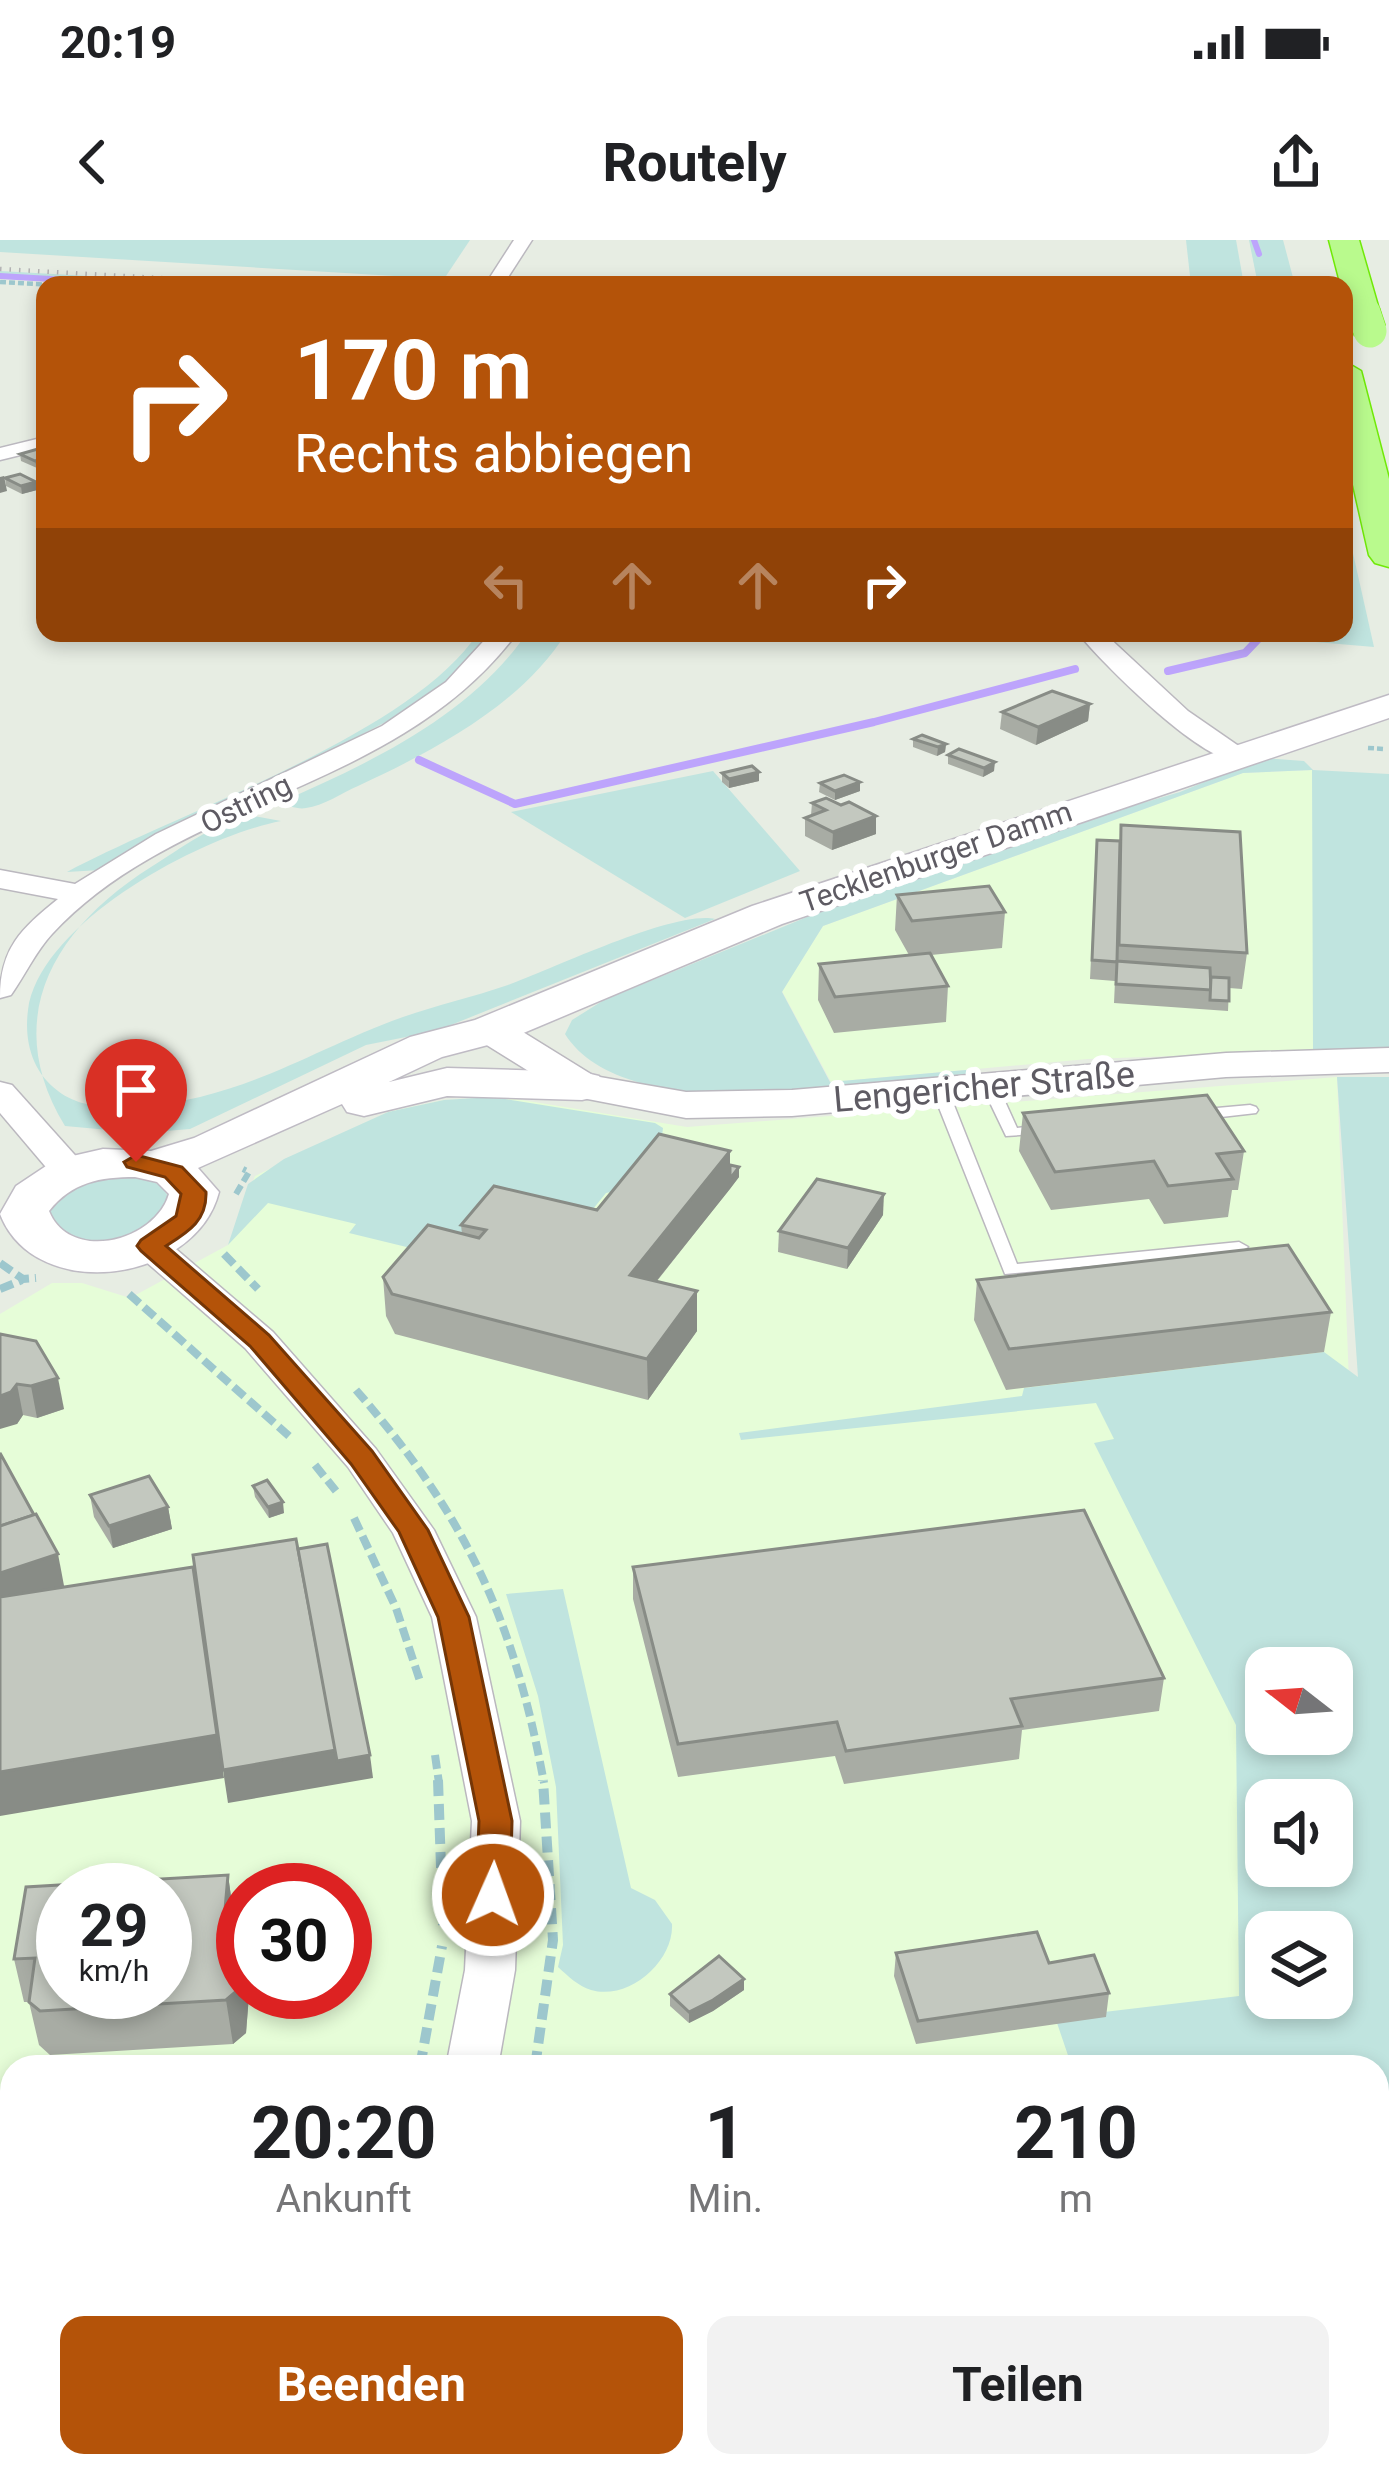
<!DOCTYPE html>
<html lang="de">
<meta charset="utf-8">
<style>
:root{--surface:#fff;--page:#f2f2f2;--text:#202124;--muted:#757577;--accent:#b45309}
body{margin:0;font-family:Roboto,sans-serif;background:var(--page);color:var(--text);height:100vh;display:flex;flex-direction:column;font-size:45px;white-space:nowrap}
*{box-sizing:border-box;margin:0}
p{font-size:39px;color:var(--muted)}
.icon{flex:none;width:66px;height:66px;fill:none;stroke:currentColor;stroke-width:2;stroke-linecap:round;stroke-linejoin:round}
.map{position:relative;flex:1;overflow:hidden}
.sheet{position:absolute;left:0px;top:1815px;width:1389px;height:423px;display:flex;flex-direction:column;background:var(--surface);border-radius:36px 36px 0 0;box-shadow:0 6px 18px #0003}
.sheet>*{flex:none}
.top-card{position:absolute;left:36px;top:36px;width:1317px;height:366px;border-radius:24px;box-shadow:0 6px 18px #0003;background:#b45309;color:#fff;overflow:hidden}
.needle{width:78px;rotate:287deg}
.fabs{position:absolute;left:1245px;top:1407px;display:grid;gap:24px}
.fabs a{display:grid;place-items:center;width:108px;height:108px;border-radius:24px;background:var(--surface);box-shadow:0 6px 18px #0003;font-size:60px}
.speed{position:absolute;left:36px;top:1623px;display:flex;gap:24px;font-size:60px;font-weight:700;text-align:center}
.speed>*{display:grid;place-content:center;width:156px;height:156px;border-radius:50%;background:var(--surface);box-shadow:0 6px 18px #0003;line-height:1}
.speed small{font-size:30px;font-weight:400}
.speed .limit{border:18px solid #d22;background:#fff;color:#111}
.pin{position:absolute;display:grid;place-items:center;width:102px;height:102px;color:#fff;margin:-123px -51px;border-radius:50% 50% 50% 0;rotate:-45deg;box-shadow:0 0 12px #0007}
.pin .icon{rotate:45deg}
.me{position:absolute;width:132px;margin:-66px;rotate:2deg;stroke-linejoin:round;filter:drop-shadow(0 0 9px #0008)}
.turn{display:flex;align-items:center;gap:42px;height:252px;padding:0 60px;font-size:54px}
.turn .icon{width:156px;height:156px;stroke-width:2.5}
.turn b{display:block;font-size:84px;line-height:102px}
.lanes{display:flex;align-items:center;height:114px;padding:0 60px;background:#0003;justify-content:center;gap:60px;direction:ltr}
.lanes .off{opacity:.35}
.eta{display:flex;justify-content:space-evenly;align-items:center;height:204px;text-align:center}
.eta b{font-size:72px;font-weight:700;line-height:84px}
.cta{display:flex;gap:24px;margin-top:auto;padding:24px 60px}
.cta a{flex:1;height:138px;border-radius:24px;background:var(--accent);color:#fff;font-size:48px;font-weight:700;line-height:138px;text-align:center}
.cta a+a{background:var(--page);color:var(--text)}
.status{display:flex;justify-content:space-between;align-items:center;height:84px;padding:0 60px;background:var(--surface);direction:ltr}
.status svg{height:33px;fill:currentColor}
header{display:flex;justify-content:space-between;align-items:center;height:156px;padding:0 60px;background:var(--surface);font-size:54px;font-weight:700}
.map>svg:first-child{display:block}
.commercial{fill:#e6fdd8;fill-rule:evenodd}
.green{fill:#c0e4df;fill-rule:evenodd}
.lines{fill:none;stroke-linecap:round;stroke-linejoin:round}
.stream-far1{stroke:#bda4fc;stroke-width:6}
.stream{stroke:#bda4fc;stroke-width:8}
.service-casing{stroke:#bbb8bf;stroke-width:3}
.minor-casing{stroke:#bbb8bf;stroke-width:3}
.tertiary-casing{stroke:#bbb8bf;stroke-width:3}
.secondary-casing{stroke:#bfbbc4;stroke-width:3}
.motorway-casing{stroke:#70e907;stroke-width:3}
.path-far3{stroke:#9dc7cd;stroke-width:4.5;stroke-dasharray:6 3;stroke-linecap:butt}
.path-far2{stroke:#9dc7cd;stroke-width:6;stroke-dasharray:10 4.5;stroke-linecap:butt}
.path-far1{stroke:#9dc7cd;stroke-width:8;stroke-dasharray:14 6;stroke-linecap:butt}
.path{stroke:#9dc7cd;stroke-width:10;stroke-dasharray:16 8;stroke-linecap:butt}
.service{fill:#fff;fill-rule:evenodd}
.minor{fill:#fff;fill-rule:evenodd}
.tertiary{fill:#fff;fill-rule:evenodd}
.secondary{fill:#fff;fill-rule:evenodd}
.motorway{fill:#b9fa8d;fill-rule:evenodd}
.rail{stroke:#b2b1b3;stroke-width:4.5;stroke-dasharray:1.5 8;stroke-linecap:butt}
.motorway-bridge-casing{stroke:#70e907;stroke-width:34;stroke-linecap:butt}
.motorway-bridge{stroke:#b9fa8d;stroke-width:33}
.wall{fill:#a8aca4}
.shaded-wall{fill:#888c86}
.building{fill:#c3c8bf;stroke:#888c86;stroke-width:3;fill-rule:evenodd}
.route{fill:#b45309;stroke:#753606;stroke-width:3}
.labels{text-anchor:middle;stroke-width:12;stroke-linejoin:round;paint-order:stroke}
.far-street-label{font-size:30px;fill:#5e5b63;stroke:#fff}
.street-label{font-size:36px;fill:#5e5b63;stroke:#fff}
</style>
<div class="status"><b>20:19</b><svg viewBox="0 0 49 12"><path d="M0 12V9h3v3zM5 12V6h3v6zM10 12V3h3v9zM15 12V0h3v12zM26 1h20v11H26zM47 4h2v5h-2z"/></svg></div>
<header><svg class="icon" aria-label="back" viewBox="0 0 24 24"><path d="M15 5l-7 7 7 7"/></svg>Routely<svg class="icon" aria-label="share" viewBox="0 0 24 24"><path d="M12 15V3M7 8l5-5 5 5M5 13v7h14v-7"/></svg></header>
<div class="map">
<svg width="1389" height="2236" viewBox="0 0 1389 2236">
<rect width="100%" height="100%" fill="#e7ede3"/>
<g class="commercial">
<path d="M1313,530V811L1088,819L831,842L782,751L823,686L1243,533Z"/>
<path d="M1337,837L1376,1827H12V2226H1377L1384,2236H0V1074L52,1043H82L130,1058L228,1005L255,936L388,872L444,860L516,859L687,887ZM1266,1428H1332V1494H1266ZM1266,1560H1332V1626H1266ZM63,1650H165V1752H63ZM243,1650H345V1752H243ZM1266,1692H1332V1758H1266Z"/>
</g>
<g class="green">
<path d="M0,0H470L444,39L0,12Z"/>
<path d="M1186,0H1236L1244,45H1191Z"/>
<path d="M1249,0H1283L1295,45H1258Z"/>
<path d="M0,31L250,45L0,39Z"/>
<path d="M1344,273L1374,407L1292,400L1289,393H1344Z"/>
<path d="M478,393H490L460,430L405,472L100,630L67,632C177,573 412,494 478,393Z"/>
<path d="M527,393H566C522,465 431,512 358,546C342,553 323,566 306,568C298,570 288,565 279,563C370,523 470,476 527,393Z"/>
<path d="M1263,518L1304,521L1313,530L1389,534V807L1313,811L1312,530L1243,533L823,686L782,752L830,842L966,830L967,837C871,847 625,890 565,794L572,780L604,760L807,677L1007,603L1180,552Z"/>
<path d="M713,531L800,631L685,678L511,572Z"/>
<path d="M248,575L281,581C202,596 40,682 28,770C24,801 32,832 58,851C80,868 109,868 136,867C245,859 306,812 403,777C437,765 473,757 508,745C553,729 674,670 715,679L436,791L366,805L190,889L142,893L65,886C0,779 53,689 151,627C181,608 214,584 248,575Z"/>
<path d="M1337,837H1389V2236H1326V2226H1377V1827H1072L1057,1783L1104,1772L1239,1756L1236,1485L1094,1203L1114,1199L1096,1163L741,1200L739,1193L1022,1156L1024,1148L1324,1112L1358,1137ZM1266,1428H1332V1494H1266ZM1266,1560H1332V1626H1266ZM1266,1692H1332V1758H1266Z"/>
<path d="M492,857L655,883L663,888L662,896L620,950L606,953L593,969L570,974L464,1021L349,993L356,984L268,963L228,1005L248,944L284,919L388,872L444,860Z"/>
<path d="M126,935C147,938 167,942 170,965C141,1003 81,1020 49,975C57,942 98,938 126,935Z"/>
<path d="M563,1349L631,1648L655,1660L672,1684C674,1721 629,1761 591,1750C578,1746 568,1736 558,1727L563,1705L556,1547L538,1456L506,1354Z"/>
</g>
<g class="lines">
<g class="stream-far1">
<path d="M1254,0L1259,14"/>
<path d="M0,36L150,45"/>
</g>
<g class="stream">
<path d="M1168,431L1245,413L1264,393"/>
<path d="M419,520L515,564L874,482L1075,429"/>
</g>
<g class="service-casing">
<g id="service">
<path d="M990,841L998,846L1017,888L1042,885L1050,890L1048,893L1006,896L982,846Z"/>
<path d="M940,845L948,850L1017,1024L1239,1002L1248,1007L1239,1012L1005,1034L932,850Z"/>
<path d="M1250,865L1256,867L1258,870L1256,873L1195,880L1187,875L1195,870Z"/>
<path d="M351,2226H389L394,2236H356Z"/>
</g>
</g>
<g class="minor-casing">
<g id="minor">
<path d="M514,0H532L503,45H485Z"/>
<path d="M45,197V209L0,220V208Z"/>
<path d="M491,393H517C398,553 179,557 52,694C36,711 25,735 11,755L0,758C0,708 21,689 58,659L0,648V630L75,644L156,594L382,486L446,442Z"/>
<path d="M1078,393H1104L1188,471L1243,509L1247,515L1243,521C1208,530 1101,422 1078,393Z"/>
<path d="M0,842L12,845L82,923L87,931L82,939H56L0,873Z"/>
<path d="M150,995L163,998L273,1092L376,1209L434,1290L476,1377L520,1581L515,1730L498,1827H446L465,1730L472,1581L432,1377L393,1293L348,1227L245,1108L137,1014L132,1006L137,998Z"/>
<path d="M12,1889V1935L0,1936V1890Z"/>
<path d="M317,2226H377L373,2236H313Z"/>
</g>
</g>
<g class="tertiary-casing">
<path id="tertiary" d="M491,778L505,781L594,836L686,852L792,850L1226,813L1389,808V832L1226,837L792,876L686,878L567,855L477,799L471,790L477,781Z"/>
</g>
<g class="secondary-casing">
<path id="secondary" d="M1389,455V478L782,684L507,800L442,817L389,842L447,828L582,832L599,836L605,846L599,856L582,860L447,856L364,876L347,872L342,864L198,928L219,952C196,1043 35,1065 0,974L16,946L55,920L103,909L151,911L194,898L410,797L475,780L752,666ZM135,937L157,942L169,954C155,1002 70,1023 49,971C72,942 100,937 135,937Z"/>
</g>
<g class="motorway-casing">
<g id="motorway">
<path d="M1329,0H1359L1380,73L1375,80H1353L1348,73Z"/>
<path d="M1344,121L1361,131L1389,239V327L1375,323L1369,315L1344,205Z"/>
</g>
</g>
<g class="path-far3">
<path d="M0,42L53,45"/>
<path d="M1368,508L1385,509"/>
</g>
<path class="path-far2" d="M236,954L249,932L243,929"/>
<g class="path-far1">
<path d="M224,1014L258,1049"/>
<path d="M0,1023L23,1039L36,1038"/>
<path d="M0,1049L22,1040"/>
<path d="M129,1054L289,1196"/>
<path d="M356,1150C466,1276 514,1379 544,1543"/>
<path d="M315,1225L336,1251"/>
<path d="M354,1278L396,1368L420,1441"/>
<path d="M435,1515L439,1543"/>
</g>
<g class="path">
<path d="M438,1540L443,1685"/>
<path d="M420,1827L442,1706"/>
<path d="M535,1827L553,1700L543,1540"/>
<path d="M276,2236L280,2226"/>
</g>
<use href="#service" class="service"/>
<use href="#minor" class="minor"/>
<use href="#tertiary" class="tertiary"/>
<use href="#secondary" class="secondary"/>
<use href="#motorway" class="motorway"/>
<g class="rail">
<path d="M0,29L283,45"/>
<path d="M1344,82L1389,84"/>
</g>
<g class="motorway-bridge-casing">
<path id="motorway-bridge" d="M1364,73L1370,91"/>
</g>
<use href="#motorway-bridge" class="motorway-bridge"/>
</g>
<g class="wall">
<path d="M45,207V226L37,228L21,221L20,214Z"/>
<path d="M5,238L36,242L37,250L22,254L6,246Z"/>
<path d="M1090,464L1088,481L1036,505L1000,489L1002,472Z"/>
<path d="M913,499L946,504L945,512L937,516L913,507Z"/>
<path d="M948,515L994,531L983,537L948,524Z"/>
<path d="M722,533L759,541L729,548L722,542Z"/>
<path d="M820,543L860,551L835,560L819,552Z"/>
<path d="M812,563L841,565L876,594L832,610L805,596V578L811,575Z"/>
<path d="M1121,585L1247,713L1242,749L1229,748L1228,771L1114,763L1115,741L1090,739L1097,600L1120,601Z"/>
<path d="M897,655L1005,672L1002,708L931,715L948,746L946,782L834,793L818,760L819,724L909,715L895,690Z"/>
<path d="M1023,873L1244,911L1238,950H1232L1228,977L1164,984L1149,959L1051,970L1019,911Z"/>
<path d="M730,911V925L739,927V937L657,1041L697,1091L648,1160L395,1094L386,1076L383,1037L462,994L461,985L597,970Z"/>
<path d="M883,975L847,1029L778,1012L779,991Z"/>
<path d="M977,1040L1331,1072L1324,1112L1006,1150L974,1080Z"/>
<path d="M0,1094L64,1169L37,1178L23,1175L17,1184Z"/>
<path d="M253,1246L284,1273L269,1278L255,1257Z"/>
<path d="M90,1255L168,1267L172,1289L113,1308L94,1277Z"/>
<path d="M633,1327L1164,1438L1159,1471L1022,1490L1019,1519L844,1544L835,1516L678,1537L633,1359Z"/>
<path d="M228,1635L234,1678L232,1704L243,1752H248L249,1755L246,1793L233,1804L50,1815L39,1805L29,1762H24L14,1719Z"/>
<path d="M896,1713L1049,1723L1109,1753L1106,1777L916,1804L894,1736Z"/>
<path d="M744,1750L713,1771L689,1783L670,1766V1754Z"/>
<path d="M12,2006V2216L0,2213V2029Z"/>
<path d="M52,2226H167L163,2236H93Z"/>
<path d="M817,2226H867L868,2236H839V2226L818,2230Z"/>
<path d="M871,2226H1000L998,2236H873Z"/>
</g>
<g class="shaded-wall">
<path d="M45,218V226L37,228L35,221Z"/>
<path d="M4,236L7,251L0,253V237Z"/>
<path d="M36,242L37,250L22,254L21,246Z"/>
<path d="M1138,393H1205L1137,400Z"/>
<path d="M1090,464L1088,481L1036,505L1038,487Z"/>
<path d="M946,504L945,512L937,516L938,507Z"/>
<path d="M995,522L994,531L983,537L984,528Z"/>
<path d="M759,532V541L729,548V539Z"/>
<path d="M860,542V551L835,560V551Z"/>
<path d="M876,576V594L832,610L833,592Z"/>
<path d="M730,911V949L630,1074V1035Z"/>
<path d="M739,927V937L730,949V939Z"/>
<path d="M884,954L883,975L847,1029L848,1008Z"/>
<path d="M697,1051V1091L648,1160L647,1119Z"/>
<path d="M58,1138L64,1169L37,1178L31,1146Z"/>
<path d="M17,1144L23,1175L17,1184L0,1189V1156Z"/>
<path d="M283,1262L284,1273L269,1278L268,1267Z"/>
<path d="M168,1267L172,1289L113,1308L109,1286Z"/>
<path d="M58,1314L66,1356L0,1378V1333Z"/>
<path d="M193,1327L224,1538L0,1576V1532Z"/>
<path d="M336,1510L370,1515L373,1538L228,1563L223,1530Z"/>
<path d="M228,1635L234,1678L229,1747L222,1704Z"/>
<path d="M242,1712L243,1752H248L249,1755L246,1793L233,1804L226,1760Z"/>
<path d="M744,1739V1750L713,1771L689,1783V1772Z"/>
<path d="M150,2226H167L163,2236H153Z"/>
</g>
<g class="building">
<path d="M45,207V218L35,221L20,214Z"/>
<path d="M20,234L36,242L21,246L5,238Z"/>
<path d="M1052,451L1090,464L1038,487L1002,472Z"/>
<path d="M922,495L946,504L938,507L913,499Z"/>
<path d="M959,509L995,522L984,528L948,515Z"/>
<path d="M752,526L759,532L729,539L722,533Z"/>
<path d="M844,535L860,542L835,551L820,543Z"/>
<path d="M826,558L841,565L849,562L876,576L833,592L805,578L826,570L812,563Z"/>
<path d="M1121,585L1240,592L1247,713L1119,705Z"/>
<path d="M1097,600L1120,601L1117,721L1210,728L1211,750L1116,744L1117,722L1092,720Z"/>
<path d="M989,646L1005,672L912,681L897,655Z"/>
<path d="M930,713L948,746L835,757L819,724Z"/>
<path d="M1211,737L1229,738V761L1210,760Z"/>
<path d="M1207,855L1244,911L1217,914L1233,939L1168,946L1154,921L1055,932L1023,873Z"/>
<path d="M659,894L730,911L630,1035L697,1051L647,1119L392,1054L383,1037L428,985L479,998L486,990L461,985L494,946L597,970Z"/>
<path d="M730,925L739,927L730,939Z"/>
<path d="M817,939L884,954L848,1008L779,991Z"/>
<path d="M1288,1005L1331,1072L1009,1109L977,1040Z"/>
<path d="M0,1094L36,1101L58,1138L31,1146L17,1144L11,1152L0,1156Z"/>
<path d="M0,1213L34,1275L0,1286Z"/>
<path d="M149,1236L168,1267L109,1286L90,1255Z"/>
<path d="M267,1240L283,1262L268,1267L253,1246Z"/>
<path d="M1084,1270L1164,1438L1011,1459L1022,1486L846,1511L837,1482L678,1504L633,1327Z"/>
<path d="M36,1274L58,1314L0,1333V1286Z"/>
<path d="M296,1299L336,1510L223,1530L193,1315Z"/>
<path d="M327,1304L370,1515L337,1521L298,1309Z"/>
<path d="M193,1327L217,1495L0,1532V1357Z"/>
<path d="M228,1635L222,1704L231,1703L242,1712L239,1749L226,1760L40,1771L29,1762L35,1718L14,1719L26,1647ZM63,1650H165V1752H63Z"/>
<path d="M1037,1692L1049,1723L1094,1715L1109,1753L918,1781L896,1713Z"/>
<path d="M719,1716L744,1739L713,1760L689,1772L670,1754Z"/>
<path d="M12,2006V2176L0,2173V2029Z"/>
<path d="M840,2226H867L868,2232L843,2236Z"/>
<path d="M878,2226H994L938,2236H881Z"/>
</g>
<path class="route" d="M136,915L182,927L206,952C207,981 188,992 166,1006L269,1095L372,1211L428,1290L469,1377L512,1581L510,1655L505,1665L493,1669L481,1665L476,1655L479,1581L438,1377L399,1292L351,1224L250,1106L141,1011L137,1006L141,1000L176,976L181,954L165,937L127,927L124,922Z"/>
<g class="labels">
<g class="far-street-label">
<text transform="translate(246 564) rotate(-26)" y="10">Ostring</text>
<text transform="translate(936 617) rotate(-19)" y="10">Tecklenburger Damm</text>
</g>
<g class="street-label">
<text transform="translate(984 846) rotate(-5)" y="13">Lengericher Straße</text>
</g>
</g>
</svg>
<div class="fabs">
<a><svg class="needle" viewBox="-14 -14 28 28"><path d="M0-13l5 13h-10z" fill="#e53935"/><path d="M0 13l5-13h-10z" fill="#757577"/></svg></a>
<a><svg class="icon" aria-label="sound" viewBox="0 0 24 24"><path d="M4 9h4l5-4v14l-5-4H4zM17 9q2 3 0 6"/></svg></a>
<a><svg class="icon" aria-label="layers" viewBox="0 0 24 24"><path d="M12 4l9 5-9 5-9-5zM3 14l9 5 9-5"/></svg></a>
</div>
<div class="speed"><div>29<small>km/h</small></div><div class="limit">30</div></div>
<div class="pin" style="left:136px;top:922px;background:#d93025"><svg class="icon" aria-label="arrive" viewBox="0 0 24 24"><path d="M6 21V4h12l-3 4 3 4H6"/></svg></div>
<svg class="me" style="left:493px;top:1655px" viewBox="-20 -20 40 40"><circle r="17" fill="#b45309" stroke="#fff" stroke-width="3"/><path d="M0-11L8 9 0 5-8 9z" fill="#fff"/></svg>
<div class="top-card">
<div class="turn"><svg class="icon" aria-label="right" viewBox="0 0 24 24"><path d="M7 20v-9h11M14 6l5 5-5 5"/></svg><div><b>170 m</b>Rechts abbiegen</div></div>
<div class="lanes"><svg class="icon off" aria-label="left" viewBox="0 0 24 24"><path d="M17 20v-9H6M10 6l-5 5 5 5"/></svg><svg class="icon off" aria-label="ahead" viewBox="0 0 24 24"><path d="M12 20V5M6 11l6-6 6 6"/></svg><svg class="icon off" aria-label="ahead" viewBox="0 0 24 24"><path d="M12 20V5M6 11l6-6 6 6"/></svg><svg class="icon" aria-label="right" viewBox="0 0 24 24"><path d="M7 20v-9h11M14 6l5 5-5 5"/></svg></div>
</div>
<section class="sheet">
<div class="eta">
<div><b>20:20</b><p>Ankunft</p></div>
<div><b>1</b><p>Min.</p></div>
<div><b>210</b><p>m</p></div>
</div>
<div class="cta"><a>Beenden</a><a>Teilen</a></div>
</section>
</div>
